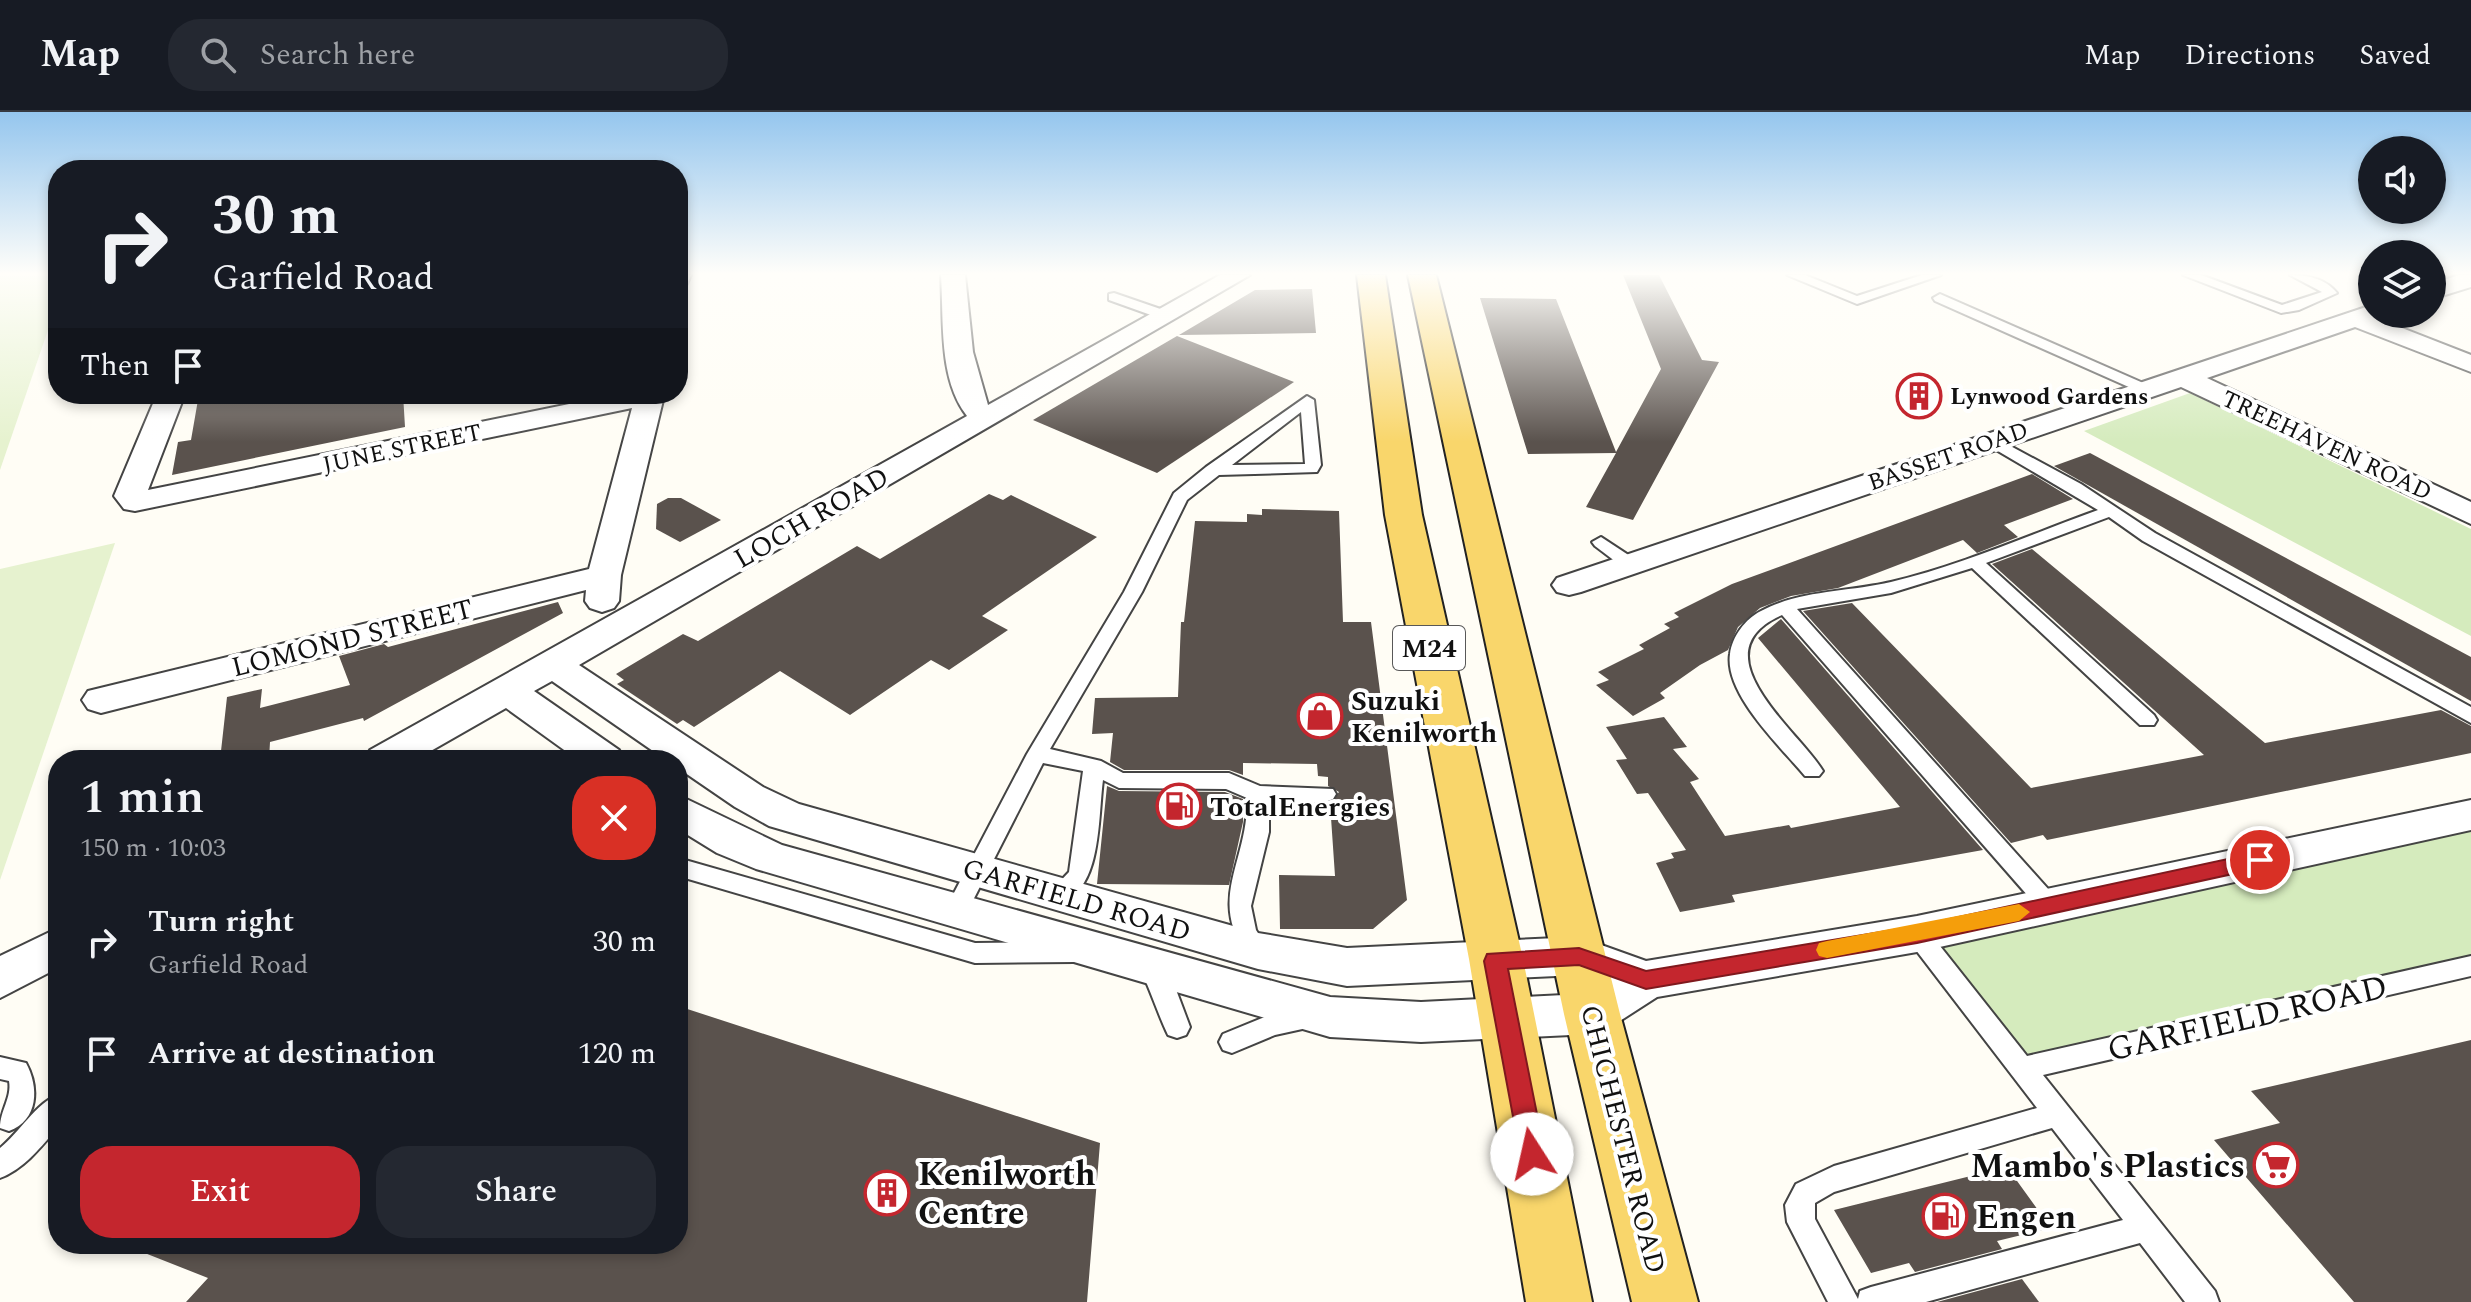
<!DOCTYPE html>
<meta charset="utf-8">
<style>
:root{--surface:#171b24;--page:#242831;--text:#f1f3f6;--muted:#9ea1a6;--line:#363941;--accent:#c4262e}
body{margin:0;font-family:Spectral,serif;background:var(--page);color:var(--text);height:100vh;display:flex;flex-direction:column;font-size:30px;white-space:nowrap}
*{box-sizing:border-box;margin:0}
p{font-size:26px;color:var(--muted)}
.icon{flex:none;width:44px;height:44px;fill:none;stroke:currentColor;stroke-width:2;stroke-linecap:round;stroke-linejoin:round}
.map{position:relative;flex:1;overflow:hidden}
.side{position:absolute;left:48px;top:638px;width:640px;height:504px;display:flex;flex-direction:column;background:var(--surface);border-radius:32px;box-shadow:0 4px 12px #0003}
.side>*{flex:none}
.banner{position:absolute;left:48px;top:48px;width:640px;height:244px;border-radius:32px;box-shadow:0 4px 12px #0003;background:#171b24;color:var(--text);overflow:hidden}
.controls{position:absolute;left:2358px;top:24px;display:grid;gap:16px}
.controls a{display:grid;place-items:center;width:88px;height:88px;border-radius:50%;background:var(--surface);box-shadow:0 4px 12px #0003;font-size:40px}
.pin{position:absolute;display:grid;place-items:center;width:68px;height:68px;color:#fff;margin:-34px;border:4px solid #fff;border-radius:50%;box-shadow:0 2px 8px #0007}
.me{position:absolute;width:88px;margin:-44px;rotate:350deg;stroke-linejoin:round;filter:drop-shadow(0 0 6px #0008)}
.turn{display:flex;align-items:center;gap:28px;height:168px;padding:0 32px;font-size:36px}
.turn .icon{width:104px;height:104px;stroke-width:2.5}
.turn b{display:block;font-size:56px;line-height:68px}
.then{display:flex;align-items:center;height:76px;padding:0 32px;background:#0003;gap:16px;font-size:30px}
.round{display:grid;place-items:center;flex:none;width:84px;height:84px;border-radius:32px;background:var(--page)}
.overview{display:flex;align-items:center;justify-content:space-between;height:136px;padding:0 32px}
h1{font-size:48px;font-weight:600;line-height:60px}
.button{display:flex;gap:16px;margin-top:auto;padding:16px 32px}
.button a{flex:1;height:92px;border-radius:32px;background:var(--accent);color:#fff;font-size:32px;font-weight:600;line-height:92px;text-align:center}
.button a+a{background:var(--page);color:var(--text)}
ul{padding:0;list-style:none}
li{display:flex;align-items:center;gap:24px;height:112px;padding:0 32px}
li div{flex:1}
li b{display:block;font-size:30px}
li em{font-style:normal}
header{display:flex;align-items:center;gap:48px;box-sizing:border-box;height:112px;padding:0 40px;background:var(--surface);border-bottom:2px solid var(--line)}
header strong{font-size:38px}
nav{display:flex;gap:44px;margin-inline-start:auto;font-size:28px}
.search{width:560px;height:72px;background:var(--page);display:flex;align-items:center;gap:20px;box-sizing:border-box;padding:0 28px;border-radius:32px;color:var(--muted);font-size:30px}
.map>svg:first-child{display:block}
.green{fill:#d5ebbd}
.pitch{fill:#e6f2cf}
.building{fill:#5a524d}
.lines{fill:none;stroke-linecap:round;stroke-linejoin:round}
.lane-casing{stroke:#444;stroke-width:4}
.street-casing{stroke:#444;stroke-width:4}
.primary-casing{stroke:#222;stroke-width:4}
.lane{fill:#fff;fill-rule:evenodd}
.street{fill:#fff;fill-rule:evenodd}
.primary{fill:#f9d66b;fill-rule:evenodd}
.route{fill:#c4262e;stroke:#7f191e;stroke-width:2}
.slow{fill:#f59e0b}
.labels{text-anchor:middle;stroke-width:8;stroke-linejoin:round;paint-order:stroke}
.far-poi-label{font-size:24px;font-weight:bold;fill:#111;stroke:#fff;text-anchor:start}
.far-street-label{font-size:24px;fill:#111;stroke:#fff}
.shield{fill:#fff;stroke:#585858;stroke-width:2}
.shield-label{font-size:26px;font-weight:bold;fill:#111}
.street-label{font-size:28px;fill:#111;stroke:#fff}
.poi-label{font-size:28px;font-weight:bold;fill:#111;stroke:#fff;text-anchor:start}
.near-street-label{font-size:34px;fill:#111;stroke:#fff}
.near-poi-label{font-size:34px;font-weight:bold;fill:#111;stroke:#fff;text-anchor:start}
</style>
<header>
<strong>Map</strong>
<div class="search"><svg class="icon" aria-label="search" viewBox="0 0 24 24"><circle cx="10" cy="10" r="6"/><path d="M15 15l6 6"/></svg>Search here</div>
<nav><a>Map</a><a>Directions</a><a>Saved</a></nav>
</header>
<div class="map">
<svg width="2471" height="1190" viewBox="0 0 2471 1190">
<rect width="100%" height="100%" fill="#fffdf5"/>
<g class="green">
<path d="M2190,281L2471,417V524L2084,319Z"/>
<path d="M2471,703V854L2023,956L1917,822Z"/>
</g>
<g class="pitch">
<path d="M0,163H58V189L0,358Z"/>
<path d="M115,431L0,768V457Z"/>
</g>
<g class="building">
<path d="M1623,163H1659L1702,248L1719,250L1633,408L1586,395L1616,341L1528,342L1480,186L1556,187L1616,340L1661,257Z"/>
<path d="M1312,177L1316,221L1179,223L1255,178Z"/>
<path d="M1177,224L1294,270L1157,361L1033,308Z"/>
<path d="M199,282H403L405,315L172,363L178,330L191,328Z"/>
<path d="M2090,341L2471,545V589L2054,354Z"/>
<path d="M2032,362L2073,387L2004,413L2018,425L1977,441L1963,428L1838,476L1791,484L1760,496L1738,515L1728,538L1700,553L1660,581L1665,586L1633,604L1596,573L1609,568L1598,560L1644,537L1639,533L1670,516L1664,512L1679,505L1674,501L1732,472Z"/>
<path d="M989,382L1003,388L1011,383L1097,425L982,504L1008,518L949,558L931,548L850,603L780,559L694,615L683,608L677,612L617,572L624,568L616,562L683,522L698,529L857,434L880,447Z"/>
<path d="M668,386H681L721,408L680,430L656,417L657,392Z"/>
<path d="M1262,397L1339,399L1343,510H1371L1407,788L1373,817H1280L1279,763L1335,764L1330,691L1339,680L1328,674V665L1318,664L1317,652L1243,651V663L1229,658H1124L1110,650L1113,621L1092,622L1095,586L1178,585L1181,510H1184L1195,409L1247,410V402L1262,403Z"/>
<path d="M2032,437L2265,631L2441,598L2471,614V641L2047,728L2043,723L2011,731L1803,499L1852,491L2031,676L2204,643L1992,452Z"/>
<path d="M558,490L563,501L364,609L363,606L270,630L269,648H220L227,585L262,577L260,596L350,573L339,544L384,532L388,535Z"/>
<path d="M1781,507L1983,738L1732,783L1735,790L1680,800L1656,751L1674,746L1671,741L1686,738L1648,681L1637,682L1616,648L1627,647L1606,615L1664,605L1687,635L1673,637L1699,667L1690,670L1725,724L1789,713L1791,716L1900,695L1758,526Z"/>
<path d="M1107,674L1119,679L1225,680L1243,687V710L1229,773L1097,772Z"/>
<path d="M678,894L1100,1031L1087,1190H186L208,1166L127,1134L678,1132Z"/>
<path d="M2471,928V1190H2354L2214,1028L2280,1011L2251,979Z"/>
<path d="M2007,1055L2051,1116L1997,1129L2002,1137L1915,1160L1909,1151L1871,1161L1834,1098Z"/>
<path d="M2022,1167L2039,1190H1937Z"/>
</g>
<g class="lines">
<g class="lane-casing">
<g id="lane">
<path d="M1787,163H1805L1857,184L1922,163H1941L1857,192Z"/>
<path d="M2183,163H2201L2282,193L2322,180L2290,163C2307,163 2325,166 2337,181L2299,198L2281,201Z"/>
<path d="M1114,181L1172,201L1174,204L1162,207L1109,188V182Z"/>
<path d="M1940,182L2150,274L2152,277L2145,281L2140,280L1935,189L1933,186Z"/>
<path d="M1307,284L1314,288L1321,353L1317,360L1219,363L1187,388L1142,480L1050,637L1101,649L1123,661H1229L1260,674L1333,677L1336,682L1333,687L1325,690H1269V720L1251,794L1256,818L1268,837L1264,844L1256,847L1248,844C1206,786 1249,749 1247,686L1226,677L1119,676L1103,668C1098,705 1102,777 1061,790L1053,787L1049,781L1069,760L1083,659L1043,651L965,804L957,807L949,804L945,798L1027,642L1124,480L1174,381L1206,355ZM1301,300L1305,352L1232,353Z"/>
<path d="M1992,324L2081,372L2155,421L2471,595V611L2143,429L2109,405L1986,451L2154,603L2157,608L2154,613H2140L1972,456L1891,481L1797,497L2058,788L2062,794L2058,800L2050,803L2042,800L1782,503C1695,541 1799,619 1823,659L1819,664H1805C1781,635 1724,582 1730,542C1732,525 1745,507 1761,499C1800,478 1848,480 1891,470C1962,453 2029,423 2098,398L1986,332V326Z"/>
<path d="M1601,425L1636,448L1639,452L1636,456H1624L1595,434L1592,430Z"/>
<path d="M678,746L975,831L1074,830L1083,833L1086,840L1083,847L1074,850L975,851L678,764Z"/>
<path d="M1917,813L1925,815L2027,944L2471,844V864L2043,963L2215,1179L2219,1190H2185L2140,1131L1926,1190H1828L1787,1110L1785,1093L1796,1072L1834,1054L2037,996L1909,829L1905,822L1909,815ZM2052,1016L2123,1108L1871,1175L1860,1179L1858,1187L1815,1107V1091L1834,1080Z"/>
<path d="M1151,844L1160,847L1175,875L1190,915L1186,923L1177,926L1168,923C1157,900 1150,876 1139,854L1142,847Z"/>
<path d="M1307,896L1316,900L1320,907L1316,914L1275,923L1232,941L1223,938L1219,930L1223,922L1272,902Z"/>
<path d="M0,945L26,951C39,975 39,1008 9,1019L0,1016C0,998 12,986 9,969L0,967Z"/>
<path d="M58,983V1015C42,1034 24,1057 0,1066V1036C19,1021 36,991 58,983Z"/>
</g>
</g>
<g class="street-casing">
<g id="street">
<path d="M678,163H691L687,172L678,174Z"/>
<path d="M941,163H965L973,240L988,293L1220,163H1250L579,553L763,675L799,692L1258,821L1347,836L1579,825L1646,849L1917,804L2471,688V718L1917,840L1657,885L1609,916L1592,922L1421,930L1330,925L756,757L717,741L678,717V683L782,733L1330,885L1421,890L1584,882L1602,871L1578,863L1347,874L1258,857L769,714L735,695L678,656V648H666L552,569L534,579L619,638L625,648H578L506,596L415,648H364L370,638L967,304C938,267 944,208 941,163Z"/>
<path d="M2459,163H2471V175L2432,187V172Z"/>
<path d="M2372,193V202H2384L2379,207L2471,243V260L2355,215L2207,266L2471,390V412L2181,275L1581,480L1569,483L1557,480L1552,473L1557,466Z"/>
<path d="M157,282H185L148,378L618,282L664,284L621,463L619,489L614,496L602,500L590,496L585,489L586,478L101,601L88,597L82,588L88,579L589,457L632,296L135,399L124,397L114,384Z"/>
<path d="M58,816V856L0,886V844Z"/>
</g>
</g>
<g class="primary-casing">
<g id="primary">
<path d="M1357,163H1385L1422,403L1523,847L1592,1190H1526L1469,847L1385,403Z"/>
<path d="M1408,163H1436L1620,902L1698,1190H1632L1564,902Z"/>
</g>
</g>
<use href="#lane" class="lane"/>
<use href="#street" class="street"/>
<use href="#primary" class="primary"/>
</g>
<linearGradient id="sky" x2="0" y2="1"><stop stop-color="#95c6ee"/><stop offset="0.49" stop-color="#fffefa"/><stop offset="1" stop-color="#fffefa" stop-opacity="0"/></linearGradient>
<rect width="2471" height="330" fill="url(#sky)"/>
<path class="route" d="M2260,740L2270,748L2260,756L1917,831L1646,877L1579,853L1508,857L1545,1042L1541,1050L1532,1054L1524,1050L1520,1042L1484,849L1487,842L1579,836L1646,859L1917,814Z"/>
<path class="slow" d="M2019,792L2030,800L2019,809L1827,846L1819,844L1816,838L1819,831L1827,829Z"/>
<defs>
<g id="building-ring" transform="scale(2.3)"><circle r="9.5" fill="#fff" stroke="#c4262e" stroke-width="1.5"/><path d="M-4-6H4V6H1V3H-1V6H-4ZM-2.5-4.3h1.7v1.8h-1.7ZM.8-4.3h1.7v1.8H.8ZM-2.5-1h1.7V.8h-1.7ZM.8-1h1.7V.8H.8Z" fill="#c4262e"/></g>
<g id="shop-ring" transform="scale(2.3)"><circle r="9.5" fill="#fff" stroke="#c4262e" stroke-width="1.5"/><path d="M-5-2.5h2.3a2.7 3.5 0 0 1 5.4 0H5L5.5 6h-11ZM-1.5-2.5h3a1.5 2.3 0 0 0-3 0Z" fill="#c4262e"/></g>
<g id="fuel-ring" transform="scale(2.3)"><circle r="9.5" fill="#fff" stroke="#c4262e" stroke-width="1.5"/><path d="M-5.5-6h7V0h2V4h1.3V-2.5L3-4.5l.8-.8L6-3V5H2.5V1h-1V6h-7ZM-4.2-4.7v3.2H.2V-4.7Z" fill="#c4262e"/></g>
<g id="supermarket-ring" transform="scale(2.3)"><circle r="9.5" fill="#fff" stroke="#c4262e" stroke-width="1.5"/><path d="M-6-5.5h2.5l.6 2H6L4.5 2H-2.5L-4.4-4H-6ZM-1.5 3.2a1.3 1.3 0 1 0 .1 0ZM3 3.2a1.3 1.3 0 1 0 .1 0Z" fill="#c4262e"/></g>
</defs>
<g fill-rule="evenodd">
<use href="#building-ring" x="1919" y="284"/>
<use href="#shop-ring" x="1320" y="604"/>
<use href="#fuel-ring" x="1179" y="694"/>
<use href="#supermarket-ring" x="2276" y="1053"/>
<use href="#building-ring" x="887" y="1081"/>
<use href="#fuel-ring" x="1945" y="1104"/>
</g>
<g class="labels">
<g class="far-poi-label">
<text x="1950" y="292">Lynwood Gardens</text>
</g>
<g class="far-street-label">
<text transform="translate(2327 333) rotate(25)" y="8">TREEHAVEN ROAD</text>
<text transform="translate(402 336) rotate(-12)" y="8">JUNE STREET</text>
<text transform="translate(1948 344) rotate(-19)" y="8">BASSET ROAD</text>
</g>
<rect class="shield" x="1393" y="514" width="72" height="44" rx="6"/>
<g class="shield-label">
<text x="1429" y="545">M24</text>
</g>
<g class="street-label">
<text transform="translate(811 405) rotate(-30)" y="10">LOCH ROAD</text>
<text transform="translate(352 525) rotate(-14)" y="10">LOMOND STREET</text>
<text transform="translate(1077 787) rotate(16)" y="10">GARFIELD ROAD</text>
<text transform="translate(1624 1027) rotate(76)" y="10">CHICHESTER ROAD</text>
</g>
<g class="poi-label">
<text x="1351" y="598">Suzuki<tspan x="1351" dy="32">Kenilworth</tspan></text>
<text x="1210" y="704">TotalEnergies</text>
</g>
<g class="near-street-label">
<text transform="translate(2247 905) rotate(-13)" y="12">GARFIELD ROAD</text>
</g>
<g class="near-poi-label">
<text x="2245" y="1065" text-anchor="end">Mambo's Plastics</text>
<text x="918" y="1073">Kenilworth<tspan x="918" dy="39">Centre</tspan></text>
<text x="1976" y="1116">Engen</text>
</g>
</g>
</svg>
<div class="controls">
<a><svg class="icon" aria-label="sound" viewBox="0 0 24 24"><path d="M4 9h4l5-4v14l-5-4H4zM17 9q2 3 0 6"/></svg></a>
<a><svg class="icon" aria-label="layers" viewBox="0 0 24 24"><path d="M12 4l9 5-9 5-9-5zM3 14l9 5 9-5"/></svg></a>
</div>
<div class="pin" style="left:2260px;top:748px;background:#d93025"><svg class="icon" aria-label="arrive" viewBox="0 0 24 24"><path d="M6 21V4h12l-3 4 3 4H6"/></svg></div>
<svg class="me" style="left:1532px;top:1042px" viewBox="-20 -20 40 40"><circle r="19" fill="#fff"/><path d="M0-13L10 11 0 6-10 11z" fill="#c4262e"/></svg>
<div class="banner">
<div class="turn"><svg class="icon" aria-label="right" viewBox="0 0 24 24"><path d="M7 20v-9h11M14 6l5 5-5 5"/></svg><div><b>30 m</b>Garfield Road</div></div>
<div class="then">Then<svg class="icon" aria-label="arrive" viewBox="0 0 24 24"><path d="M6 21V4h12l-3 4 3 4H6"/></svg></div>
</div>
<section class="side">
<div class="overview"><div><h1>1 min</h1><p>150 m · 10:03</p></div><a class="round" style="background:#d93025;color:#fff"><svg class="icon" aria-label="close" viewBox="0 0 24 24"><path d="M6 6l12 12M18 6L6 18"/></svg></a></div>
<ul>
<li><svg class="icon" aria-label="right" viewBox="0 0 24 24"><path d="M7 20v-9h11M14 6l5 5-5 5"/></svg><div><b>Turn right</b><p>Garfield Road</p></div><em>30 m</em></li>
<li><svg class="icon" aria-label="arrive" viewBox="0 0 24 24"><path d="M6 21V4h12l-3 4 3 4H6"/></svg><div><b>Arrive at destination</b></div><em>120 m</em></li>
</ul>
<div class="button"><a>Exit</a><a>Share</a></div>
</section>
</div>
